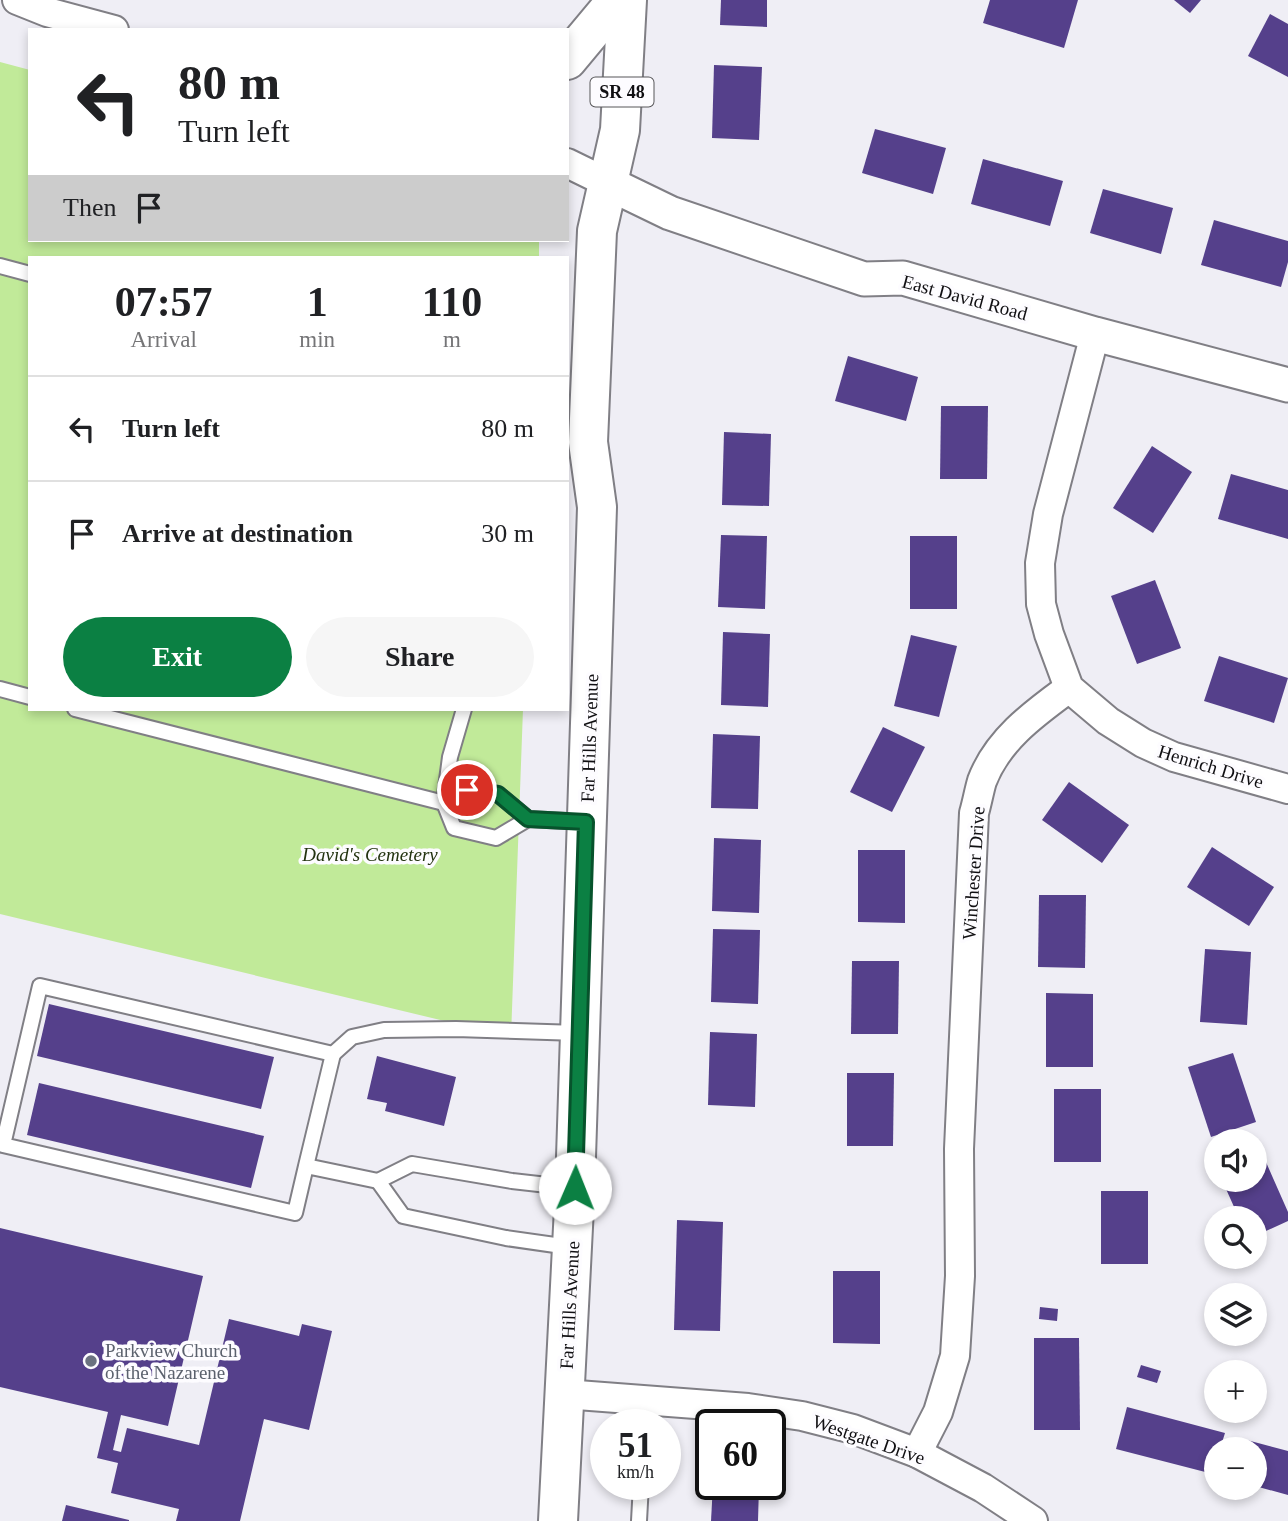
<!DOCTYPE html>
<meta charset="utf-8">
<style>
:root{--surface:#fff;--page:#f6f6f6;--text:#202124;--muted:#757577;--line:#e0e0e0;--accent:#0b8043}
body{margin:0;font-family:Georgia,serif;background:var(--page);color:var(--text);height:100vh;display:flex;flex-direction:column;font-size:26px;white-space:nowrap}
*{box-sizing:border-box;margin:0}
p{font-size:23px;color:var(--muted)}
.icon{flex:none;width:38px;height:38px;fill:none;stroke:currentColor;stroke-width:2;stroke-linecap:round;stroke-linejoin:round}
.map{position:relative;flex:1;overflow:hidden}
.details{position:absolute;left:28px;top:256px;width:541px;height:455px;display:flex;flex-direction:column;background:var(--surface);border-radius:0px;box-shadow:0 4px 10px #0003}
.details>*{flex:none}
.top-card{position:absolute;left:28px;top:28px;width:541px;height:214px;border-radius:0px;box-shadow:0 4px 10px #0003;background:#fff;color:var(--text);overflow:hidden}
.controls{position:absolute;left:1204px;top:1129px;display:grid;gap:14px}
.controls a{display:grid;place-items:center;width:63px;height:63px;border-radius:50%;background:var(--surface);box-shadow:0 4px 10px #0003;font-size:35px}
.speed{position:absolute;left:590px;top:1409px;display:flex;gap:14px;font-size:35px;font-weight:700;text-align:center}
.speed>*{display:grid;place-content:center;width:91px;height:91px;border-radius:50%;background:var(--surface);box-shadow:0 4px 10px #0003;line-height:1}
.speed small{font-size:18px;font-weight:400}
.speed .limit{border:4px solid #111;border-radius:10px;background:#fff;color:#111}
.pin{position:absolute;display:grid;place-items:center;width:60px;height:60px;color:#fff;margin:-30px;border:4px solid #fff;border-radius:50%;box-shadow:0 2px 7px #0007}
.me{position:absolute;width:77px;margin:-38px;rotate:1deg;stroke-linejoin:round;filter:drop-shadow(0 0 5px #0008)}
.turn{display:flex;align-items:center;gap:24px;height:147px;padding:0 35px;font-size:32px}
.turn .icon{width:91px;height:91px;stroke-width:2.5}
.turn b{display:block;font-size:49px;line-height:60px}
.then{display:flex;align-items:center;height:66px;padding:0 35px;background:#0003;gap:14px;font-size:26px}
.eta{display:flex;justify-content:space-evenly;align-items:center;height:119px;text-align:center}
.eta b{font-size:42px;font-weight:700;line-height:49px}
.button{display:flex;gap:14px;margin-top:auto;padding:14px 35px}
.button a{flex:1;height:80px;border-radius:42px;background:var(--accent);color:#fff;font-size:28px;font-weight:700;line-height:80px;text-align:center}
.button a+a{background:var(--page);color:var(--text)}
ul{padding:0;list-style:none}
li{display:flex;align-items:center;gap:21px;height:105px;padding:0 35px;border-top:2px solid var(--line)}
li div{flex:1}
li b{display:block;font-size:26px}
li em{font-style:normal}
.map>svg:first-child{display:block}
.green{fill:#c1ea99}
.building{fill:#55408b}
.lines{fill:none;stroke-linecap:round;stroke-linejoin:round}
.service-casing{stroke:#807f85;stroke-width:18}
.minor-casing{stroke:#807f85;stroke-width:32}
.tertiary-casing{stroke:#807f85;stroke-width:37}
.primary-casing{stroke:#807f85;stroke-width:42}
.service{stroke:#fff;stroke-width:14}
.minor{stroke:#fff;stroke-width:28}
.tertiary{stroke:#fff;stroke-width:33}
.primary{stroke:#fff;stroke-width:38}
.route-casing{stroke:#07532c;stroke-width:18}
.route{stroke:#0b8043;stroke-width:12}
.worship-dot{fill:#6b7280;stroke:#fdfcff;stroke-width:2.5}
.labels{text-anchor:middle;stroke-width:7;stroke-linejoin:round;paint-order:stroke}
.shield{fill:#fdfcff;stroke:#575659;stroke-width:2}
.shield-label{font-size:18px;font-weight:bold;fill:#100f12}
.street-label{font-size:19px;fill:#100f12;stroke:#fdfcff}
.park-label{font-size:19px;font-style:italic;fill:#233310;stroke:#fdfcff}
.worship-label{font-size:19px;fill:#5b616d;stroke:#fdfcff;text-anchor:start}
</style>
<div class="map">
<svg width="1288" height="1521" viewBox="0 0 1288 1521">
<rect width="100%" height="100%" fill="#efeef5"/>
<path class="green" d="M0,62L30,70V240H539V257H30V709H523L511,1037L0,914Z"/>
<g class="building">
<path d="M721,0H767V27L720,25Z"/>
<path d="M990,0H1078L1064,48L983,23Z"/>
<path d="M1174,0H1201L1190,13Z"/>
<path d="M1270,14L1288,24V77L1248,56Z"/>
<path d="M714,65L762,67L759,140L712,138Z"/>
<path d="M875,129L946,148L933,194L862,173Z"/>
<path d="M983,159L1063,181L1050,226L971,204Z"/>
<path d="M1103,189L1173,208L1161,254L1090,233Z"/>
<path d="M1214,220L1288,241V262L1281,287L1201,265Z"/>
<path d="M848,356L918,377L906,421L835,401Z"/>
<path d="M941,406H988L987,479H940Z"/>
<path d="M724,432L771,434L769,506L722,505Z"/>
<path d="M1152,446L1192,472L1153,533L1113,508Z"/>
<path d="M1231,474L1288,490V539L1218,519Z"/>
<path d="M721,535L767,536L765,609L718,607Z"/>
<rect x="910" y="536" width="47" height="73"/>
<path d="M1155,580L1181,648L1137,664L1111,596Z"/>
<path d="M723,632L770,634L768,707L721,705Z"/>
<path d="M911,635L957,646L939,717L894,706Z"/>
<path d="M1219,656L1288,678L1274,723L1204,701Z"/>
<path d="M883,727L925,747L892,812L850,792Z"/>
<path d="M713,734L760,736L758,809L711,808Z"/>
<path d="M1069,782L1129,825L1102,863L1042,820Z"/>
<path d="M714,838L761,840L759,913L712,911Z"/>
<path d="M1212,847L1274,887L1249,926L1187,887Z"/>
<path d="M858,850H905V923L858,922Z"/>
<path d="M1039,895H1086L1085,968L1038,967Z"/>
<path d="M713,929L760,930L758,1004L711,1002Z"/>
<path d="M1205,949L1251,952L1247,1025L1200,1022Z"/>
<path d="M852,961H899L898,1034H851Z"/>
<path d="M1046,993L1093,994V1067H1046Z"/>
<path d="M49,1004L274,1057L261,1109L37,1056Z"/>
<path d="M710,1032L757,1034L755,1107L708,1105Z"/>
<path d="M1233,1053L1256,1122L1211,1137L1188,1067Z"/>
<path d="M377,1056L456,1077L444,1126L385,1111L387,1103L367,1099Z"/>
<path d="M847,1073H894L893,1146H847Z"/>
<path d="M39,1083L264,1136L251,1188L27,1135Z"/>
<rect x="1054" y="1089" width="47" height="73"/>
<path d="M1262,1153L1288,1212V1221L1255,1236V1218H1239L1222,1180H1255V1156Z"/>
<rect x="1101" y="1191" width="47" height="73"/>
<path d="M677,1220L723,1222L720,1331L674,1330Z"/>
<path d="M0,1228L203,1276L168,1426L121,1415L113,1450L121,1452L127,1428L199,1445L229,1319L299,1336L302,1324L332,1331L309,1430L264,1419L240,1521H176L179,1509L111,1493L118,1463L97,1458L108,1412L0,1387Z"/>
<path d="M833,1271H880V1344L833,1343Z"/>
<path d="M1040,1307L1058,1309L1057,1321L1039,1319Z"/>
<path d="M1034,1338H1079L1080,1430H1034Z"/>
<path d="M1141,1365L1161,1371L1157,1383L1137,1377Z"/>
<path d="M1127,1407L1225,1433L1220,1449H1216V1464L1213,1474L1116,1449Z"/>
<path d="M1243,1439L1288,1451V1495L1255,1486V1449H1240Z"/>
<path d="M713,1484L759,1486L758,1521H711Z"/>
<path d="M66,1505L129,1520V1521H62Z"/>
</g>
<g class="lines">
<g class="service-casing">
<g id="service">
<path d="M0,266L30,274"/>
<path d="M0,689L30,697"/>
<path d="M75,709L444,803L450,757L464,709"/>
<path d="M528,819L498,794L467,790L444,803L454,828L496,838L528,819L585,822"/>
<path d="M333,1054L352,1037L384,1030L456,1029L578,1033"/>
<path d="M306,1166L295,1213L3,1145L40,986L333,1054L306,1166L378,1181"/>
<path d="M569,1247L506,1238L403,1216L378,1181L412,1164L512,1181L574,1188"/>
<path d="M643,1424L644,1400"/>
<path d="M639,1521L641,1484"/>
</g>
</g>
<g class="minor-casing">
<g id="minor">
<path d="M17,0L47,12L114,30"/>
<path d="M567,163L608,183"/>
<path d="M1095,334L1048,514L1040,563L1041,604L1049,634L1069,688L1108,721L1143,743L1174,757L1288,789"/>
<path d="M564,1394L748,1408L802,1416L853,1429L917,1453L983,1488L1033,1521"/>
<path d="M917,1453L938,1412L955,1356L960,1276L959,1149L974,813C977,803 979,791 982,781C998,739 1035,713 1069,688"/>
</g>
</g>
<g class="tertiary-casing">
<path id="tertiary" d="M608,183L670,213L864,279L903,278L1095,334L1288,385"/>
</g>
<g class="primary-casing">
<g id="primary">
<path d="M567,60L617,0"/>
<path d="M558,1521L575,1188L597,507L588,442L597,231L620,130L627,0"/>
</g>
</g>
<use href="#service" class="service"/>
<use href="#minor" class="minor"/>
<use href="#tertiary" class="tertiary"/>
<use href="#primary" class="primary"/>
</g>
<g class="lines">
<g class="route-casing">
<path id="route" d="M467,790L498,794L528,819L586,822L575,1188"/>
</g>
<use href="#route" class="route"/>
</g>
<circle class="worship-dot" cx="91" cy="1361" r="7"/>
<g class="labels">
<rect class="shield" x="590.5" y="77.5" width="63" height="29" rx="5"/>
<g class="shield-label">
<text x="622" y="98">SR 48</text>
</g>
<g class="street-label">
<text transform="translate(965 297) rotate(15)" y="7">East David Road</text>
<text transform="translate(589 738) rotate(-88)" y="7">Far Hills Avenue</text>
<text transform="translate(1211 766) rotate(17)" y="7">Henrich Drive</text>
<text transform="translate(973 873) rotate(-86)" y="7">Winchester Drive</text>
<text transform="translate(569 1305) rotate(-87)" y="7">Far Hills Avenue</text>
<text transform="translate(869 1439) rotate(19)" y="7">Westgate Drive</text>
</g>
<g class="park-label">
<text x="370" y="861">David's Cemetery</text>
</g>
<g class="worship-label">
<text x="105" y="1357">Parkview Church<tspan x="105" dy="22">of the Nazarene</tspan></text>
</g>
</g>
</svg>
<div class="controls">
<a><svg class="icon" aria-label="sound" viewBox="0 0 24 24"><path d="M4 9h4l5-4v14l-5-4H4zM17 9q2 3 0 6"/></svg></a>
<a><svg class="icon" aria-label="search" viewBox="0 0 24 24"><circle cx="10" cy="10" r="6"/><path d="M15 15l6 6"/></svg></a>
<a><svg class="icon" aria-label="layers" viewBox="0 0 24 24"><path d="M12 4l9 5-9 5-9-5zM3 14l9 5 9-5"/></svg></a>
<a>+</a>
<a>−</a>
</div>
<div class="speed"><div>51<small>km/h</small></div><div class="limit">60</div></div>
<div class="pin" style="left:467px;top:790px;background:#d93025"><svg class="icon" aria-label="arrive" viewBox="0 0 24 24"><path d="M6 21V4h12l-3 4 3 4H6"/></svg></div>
<svg class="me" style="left:575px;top:1188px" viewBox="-20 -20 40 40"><circle r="19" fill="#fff"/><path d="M0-13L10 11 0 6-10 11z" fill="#0b8043"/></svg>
<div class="top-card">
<div class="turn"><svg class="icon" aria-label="left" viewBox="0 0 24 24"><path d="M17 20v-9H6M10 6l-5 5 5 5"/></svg><div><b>80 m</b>Turn left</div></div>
<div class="then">Then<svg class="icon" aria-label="arrive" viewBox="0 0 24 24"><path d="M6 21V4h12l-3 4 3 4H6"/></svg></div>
</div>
<section class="details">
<div class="eta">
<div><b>07:57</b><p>Arrival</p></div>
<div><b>1</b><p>min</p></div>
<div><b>110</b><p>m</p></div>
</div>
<ul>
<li><svg class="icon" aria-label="left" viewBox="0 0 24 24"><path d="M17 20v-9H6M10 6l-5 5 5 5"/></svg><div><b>Turn left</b></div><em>80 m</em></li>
<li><svg class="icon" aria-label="arrive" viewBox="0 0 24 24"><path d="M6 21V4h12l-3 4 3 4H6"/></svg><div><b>Arrive at destination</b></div><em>30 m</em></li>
</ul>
<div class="button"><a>Exit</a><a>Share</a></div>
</section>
</div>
